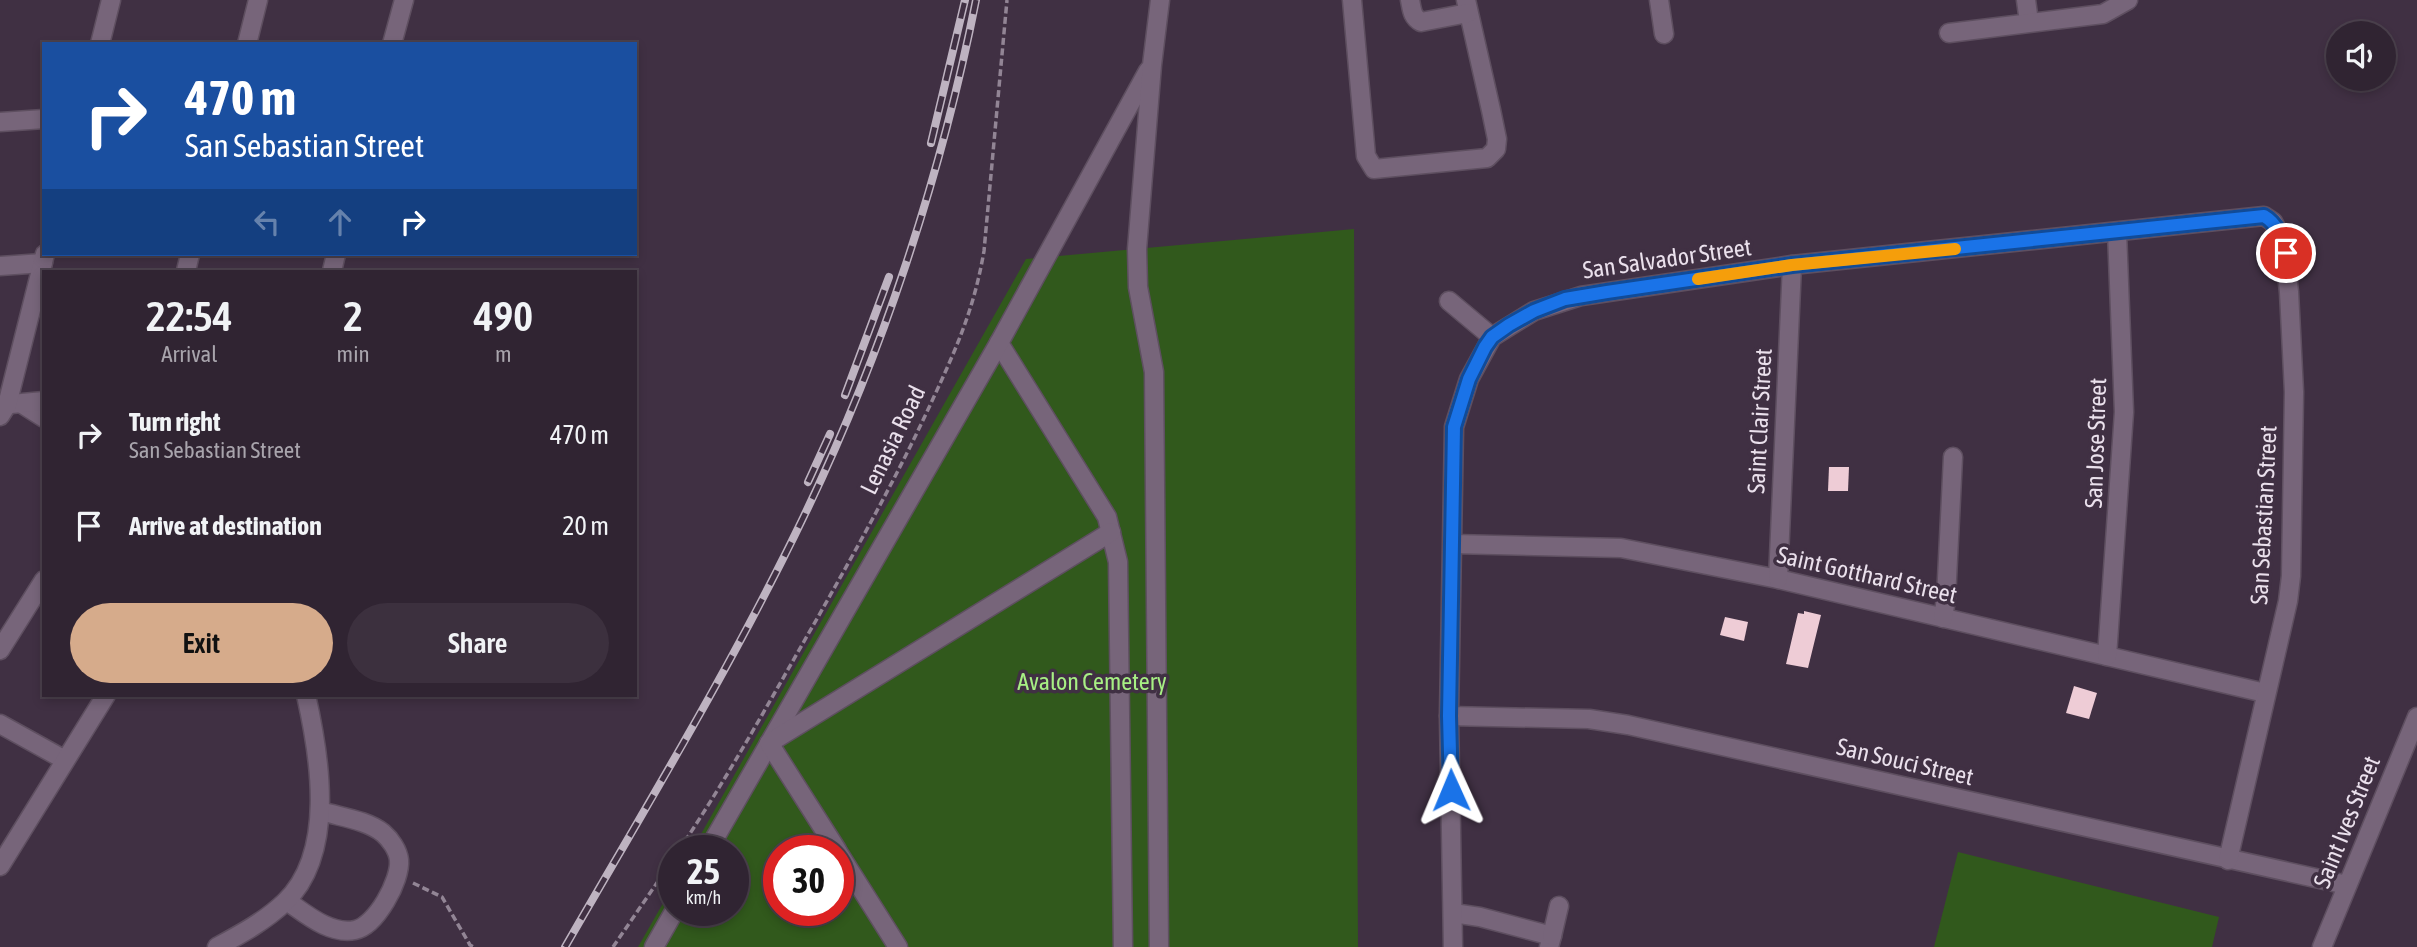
<!DOCTYPE html>
<style>
:root{--surface:#302432;--page:#3c303e;--text:#f1f3f6;--muted:#a8a4ac;--line:#4b414d;--accent:#d6ab8b}
body{margin:0;font-family:"Asap Condensed",sans-serif;background:var(--page);color:var(--text);height:100vh;display:flex;flex-direction:column;font-size:26px;white-space:nowrap}
*{box-sizing:border-box;margin:0}
p{font-size:23px;color:var(--muted)}
.icon{flex:none;width:38px;height:38px;fill:none;stroke:currentColor;stroke-width:2;stroke-linecap:round;stroke-linejoin:round}
.map{position:relative;flex:1;overflow:hidden}
.sheet{position:absolute;left:42px;top:270px;width:595px;height:427px;display:flex;flex-direction:column;background:var(--surface);border-radius:0px;box-shadow:0 4px 10px #0003,0 0 0 2px var(--line)}
.sheet>*{flex:none}
.top-card{position:absolute;left:42px;top:42px;width:595px;height:214px;border-radius:0px;box-shadow:0 4px 10px #0003,0 0 0 2px var(--line);background:#1a4fa0;color:#fff;overflow:hidden}
.controls{position:absolute;left:2326px;top:21px;display:grid;gap:14px}
.controls a{display:grid;place-items:center;width:70px;height:70px;border-radius:50%;background:var(--surface);box-shadow:0 4px 10px #0003,0 0 0 2px var(--line);font-size:35px}
.speed{position:absolute;left:658px;top:835px;display:flex;gap:14px;font-size:35px;font-weight:700;text-align:center}
.speed>*{display:grid;place-content:center;width:91px;height:91px;border-radius:50%;background:var(--surface);box-shadow:0 4px 10px #0003,0 0 0 2px var(--line);line-height:1}
.speed small{font-size:18px;font-weight:400}
.speed .limit{border:10px solid #d22;background:#fff;color:#111}
.pin{position:absolute;display:grid;place-items:center;width:60px;height:60px;color:#fff;margin:-30px;border:4px solid #fff;border-radius:50%;box-shadow:0 2px 7px #0007}
.me{position:absolute;width:77px;margin:-38px;rotate:359deg;stroke-linejoin:round;filter:drop-shadow(0 0 5px #0008)}
.turn{display:flex;align-items:center;gap:24px;height:147px;padding:0 28px;font-size:32px}
.turn .icon{width:91px;height:91px;stroke-width:2.5}
.turn b{display:block;font-size:49px;line-height:60px}
.lanes{display:flex;align-items:center;height:66px;padding:0 28px;background:#0003;justify-content:center;gap:35px;direction:ltr}
.lanes .off{opacity:.35}
.eta{display:flex;justify-content:space-evenly;align-items:center;height:119px;text-align:center}
.eta b{font-size:42px;font-weight:600;line-height:49px}
.action{display:flex;gap:14px;margin-top:auto;padding:14px 28px}
.action a{flex:1;height:80px;border-radius:42px;background:var(--accent);color:#111;font-size:28px;font-weight:600;line-height:80px;text-align:center}
.action a+a{background:var(--page);color:var(--text)}
ul{padding:0;list-style:none}
li{display:flex;align-items:center;gap:21px;height:91px;padding:0 28px}
li div{flex:1}
li b{display:block;font-size:26px}
li em{font-style:normal}
.map>svg:first-child{display:block}
.green{fill:#31591c;fill-rule:evenodd}
.building{fill:#eeccd6}
.lines{fill:none;stroke-linecap:round;stroke-linejoin:round}
.minor-casing{stroke:#5e4f60;stroke-width:21}
.path{stroke:#928595;stroke-width:3.5;stroke-dasharray:7 3.5;stroke-linecap:butt}
.minor{stroke:#77657a;stroke-width:18}
.rail-casing{stroke:#beb3c1;stroke-width:8}
.rail{stroke:#403043;stroke-width:5;stroke-dasharray:16;stroke-linecap:butt}
.route-casing{stroke:#114b97;stroke-width:18}
.route{stroke:#1a73e8;stroke-width:12}
.slow{stroke:#f59e0b;stroke-width:12}
.labels{text-anchor:middle;stroke-width:7;stroke-linejoin:round;paint-order:stroke}
.street-label{font-size:24px;fill:#eae0ec;stroke:#403043}
.park-label{font-size:24px;fill:#a7f084;stroke:#403043}
</style>
<div class="map">
<svg width="2417" height="947" viewBox="0 0 2417 947">
<rect width="100%" height="100%" fill="#403043"/>
<g class="green">
<path d="M1354,229L1358,947H638L674,884V910H733V850H692L1026,259ZM779,850H838V910H779Z"/>
<path d="M1958,852L2219,917L2212,947H1934Z"/>
</g>
<g class="building">
<path d="M1829,467H1849L1848,491H1828Z"/>
<path d="M1804,611L1821,615L1808,668L1786,664L1798,613L1804,614Z"/>
<path d="M1725,617L1748,622L1744,641L1720,635Z"/>
<path d="M2074,686L2097,693L2089,719L2066,713Z"/>
</g>
<g class="lines">
<g class="minor-casing">
<g id="minor">
<path d="M1352,0L1366,156L1374,169L1487,158L1496,149L1497,139L1491,110L1466,0"/>
<path d="M1410,0C1412,10 1412,17 1421,22L1468,13"/>
<path d="M1659,0L1664,34"/>
<path d="M2026,0L2029,22"/>
<path d="M1949,33L2103,14L2128,0"/>
<path d="M100,44L111,0"/>
<path d="M247,44L258,0"/>
<path d="M392,44L404,0"/>
<path d="M0,122L44,119"/>
<path d="M0,266L43,263"/>
<path d="M186,271L190,254"/>
<path d="M332,271L336,254"/>
<path d="M1449,301L1492,337"/>
<path d="M999,343L1107,517L1118,562L1123,947"/>
<path d="M22,404L44,418"/>
<path d="M0,405L44,401"/>
<path d="M0,416L7,405L45,254"/>
<path d="M1453,544L1621,548L1778,579L2265,693"/>
<path d="M1778,579L1792,265"/>
<path d="M1943,618L1946,599L1953,457"/>
<path d="M0,650L44,580"/>
<path d="M2107,656L2124,412L2117,232"/>
<path d="M1449,716L1589,719L1628,725L2347,885"/>
<path d="M0,724L65,760"/>
<path d="M708,850L999,343L1148,71"/>
<path d="M837,850L769,743L1111,532"/>
<path d="M838,852L898,947"/>
<path d="M0,866L106,695"/>
<path d="M287,901C306,914 330,935 355,930C376,926 401,880 399,860C398,850 390,839 383,833C367,820 340,817 321,811"/>
<path d="M1453,913L1480,917L1552,936L1549,947"/>
<path d="M1552,936L1559,906"/>
<path d="M217,947C241,934 265,921 285,902C336,853 320,757 306,695"/>
<path d="M654,947L675,910"/>
<path d="M1159,947L1154,372L1138,287L1137,249L1152,65L1160,0"/>
<path d="M1453,947L1449,716L1454,427L1469,379L1492,337L1534,311L1581,296L1792,265L2264,216L2273,222L2283,241L2289,292L2294,392L2291,576L2288,601L2228,860"/>
<path d="M2322,947L2417,717"/>
</g>
</g>
<g class="path">
<path d="M679,850C729,776 773,695 818,617C858,546 898,475 932,401C957,347 974,309 984,251L1007,0"/>
<path d="M413,883L442,897L470,945L474,947"/>
<path d="M613,947L674,858"/>
</g>
<use href="#minor" class="minor"/>
<g class="rail-casing">
<g id="rail">
<path d="M931,143L965,0"/>
<path d="M845,395L889,277"/>
<path d="M808,482L830,434"/>
<path d="M565,947C647,805 733,664 804,516C882,354 941,177 976,0"/>
</g>
</g>
<use href="#rail" class="rail"/>
</g>
<g class="lines">
<g class="route-casing">
<path id="route" d="M1451,790L1449,716L1454,427L1469,379L1485,347L1492,337L1509,325L1534,311L1565,299L1607,292L1792,265L2264,216C2278,224 2282,239 2286,253"/>
</g>
<use href="#route" class="route"/>
<path class="slow" d="M1698,279L1792,265L1955,249"/>
</g>
<g class="labels">
<g class="street-label">
<text transform="translate(1667 259) rotate(-8)" y="8">San Salvador Street</text>
<text transform="translate(1760 421) rotate(-87)" y="8">Saint Clair Street</text>
<text transform="translate(893 440) rotate(-64)" y="8">Lenasia Road</text>
<text transform="translate(2096 443) rotate(-88)" y="8">San Jose Street</text>
<text transform="translate(2264 515) rotate(-87)" y="8">San Sebastian Street</text>
<text transform="translate(1867 575) rotate(13)" y="8">Saint Gotthard Street</text>
<text transform="translate(1905 762) rotate(13)" y="8">San Souci Street</text>
<text transform="translate(2347 822) rotate(-68)" y="8">Saint Ives Street</text>
</g>
<g class="park-label">
<text x="1092" y="690">Avalon Cemetery</text>
</g>
</g>
</svg>
<div class="controls">
<a><svg class="icon" aria-label="sound" viewBox="0 0 24 24"><path d="M4 9h4l5-4v14l-5-4H4zM17 9q2 3 0 6"/></svg></a>
</div>
<div class="speed"><div>25<small>km/h</small></div><div class="limit">30</div></div>
<div class="pin" style="left:2286px;top:253px;background:#d93025"><svg class="icon" aria-label="arrive" viewBox="0 0 24 24"><path d="M6 21V4h12l-3 4 3 4H6"/></svg></div>
<svg class="me" style="left:1451px;top:790px" viewBox="-20 -20 40 40"><path d="M0-17L14 15 0 8-14 15z" fill="#1a73e8" stroke="#fff" stroke-width="4"/></svg>
<div class="top-card">
<div class="turn"><svg class="icon" aria-label="right" viewBox="0 0 24 24"><path d="M7 20v-9h11M14 6l5 5-5 5"/></svg><div><b>470 m</b>San Sebastian Street</div></div>
<div class="lanes"><svg class="icon off" aria-label="left" viewBox="0 0 24 24"><path d="M17 20v-9H6M10 6l-5 5 5 5"/></svg><svg class="icon off" aria-label="ahead" viewBox="0 0 24 24"><path d="M12 20V5M6 11l6-6 6 6"/></svg><svg class="icon" aria-label="right" viewBox="0 0 24 24"><path d="M7 20v-9h11M14 6l5 5-5 5"/></svg></div>
</div>
<section class="sheet">
<div class="eta">
<div><b>22:54</b><p>Arrival</p></div>
<div><b>2</b><p>min</p></div>
<div><b>490</b><p>m</p></div>
</div>
<ul>
<li><svg class="icon" aria-label="right" viewBox="0 0 24 24"><path d="M7 20v-9h11M14 6l5 5-5 5"/></svg><div><b>Turn right</b><p>San Sebastian Street</p></div><em>470 m</em></li>
<li><svg class="icon" aria-label="arrive" viewBox="0 0 24 24"><path d="M6 21V4h12l-3 4 3 4H6"/></svg><div><b>Arrive at destination</b></div><em>20 m</em></li>
</ul>
<div class="action"><a>Exit</a><a>Share</a></div>
</section>
</div>
